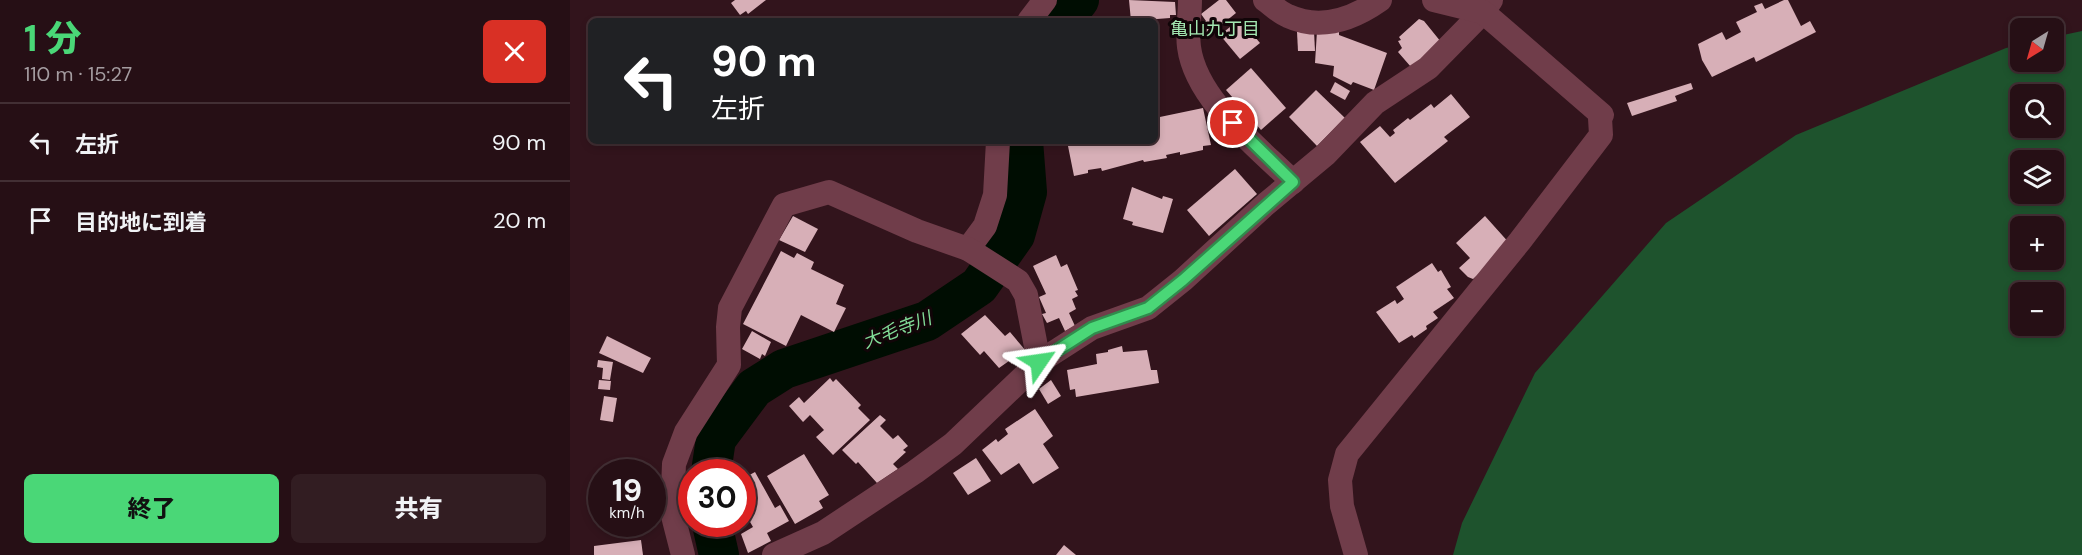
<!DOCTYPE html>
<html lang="ja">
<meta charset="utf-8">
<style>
:root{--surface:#260f15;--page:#321d22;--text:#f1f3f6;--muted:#a49ca0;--line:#422f34;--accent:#4ad777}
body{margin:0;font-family:"DM Sans","Noto Sans JP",sans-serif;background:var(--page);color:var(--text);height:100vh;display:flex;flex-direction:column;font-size:22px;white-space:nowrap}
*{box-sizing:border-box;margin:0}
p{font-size:20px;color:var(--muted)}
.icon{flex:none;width:33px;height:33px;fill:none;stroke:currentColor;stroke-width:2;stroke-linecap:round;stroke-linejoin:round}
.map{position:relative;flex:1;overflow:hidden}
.drawer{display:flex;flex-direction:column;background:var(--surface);width:570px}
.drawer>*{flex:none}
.hud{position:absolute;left:18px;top:18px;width:570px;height:126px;border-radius:9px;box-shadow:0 3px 9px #0003,0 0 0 2px var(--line);background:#202124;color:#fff;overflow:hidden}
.needle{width:39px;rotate:217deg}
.fabs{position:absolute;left:1440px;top:18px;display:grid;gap:12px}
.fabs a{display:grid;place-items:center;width:54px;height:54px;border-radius:9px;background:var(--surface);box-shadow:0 3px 9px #0003,0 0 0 2px var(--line);font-size:30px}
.speed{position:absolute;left:18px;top:459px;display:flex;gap:12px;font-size:30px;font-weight:700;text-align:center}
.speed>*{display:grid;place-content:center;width:78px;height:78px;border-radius:50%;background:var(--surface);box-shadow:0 3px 9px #0003,0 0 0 2px var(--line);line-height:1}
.speed small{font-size:15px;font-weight:400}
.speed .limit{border:9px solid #d22;background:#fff;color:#111}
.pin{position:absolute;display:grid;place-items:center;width:51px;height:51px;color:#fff;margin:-26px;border:3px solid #fff;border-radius:50%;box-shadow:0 2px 6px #0007}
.me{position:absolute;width:66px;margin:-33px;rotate:58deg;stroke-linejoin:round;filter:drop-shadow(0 0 4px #0008)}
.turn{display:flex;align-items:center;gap:21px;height:126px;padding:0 24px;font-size:27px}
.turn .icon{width:78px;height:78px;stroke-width:2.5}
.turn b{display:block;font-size:42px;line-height:51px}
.round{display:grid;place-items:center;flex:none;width:63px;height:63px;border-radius:9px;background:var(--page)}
.headline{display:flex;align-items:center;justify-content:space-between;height:102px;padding:0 24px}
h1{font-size:36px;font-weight:800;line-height:45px;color:var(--accent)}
.cta{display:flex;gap:12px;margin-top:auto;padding:12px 24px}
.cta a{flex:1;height:69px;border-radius:9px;background:var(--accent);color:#111;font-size:24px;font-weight:800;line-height:69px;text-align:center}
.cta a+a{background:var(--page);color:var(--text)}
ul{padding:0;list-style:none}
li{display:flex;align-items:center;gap:18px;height:78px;padding:0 24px;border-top:2px solid var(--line)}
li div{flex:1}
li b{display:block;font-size:22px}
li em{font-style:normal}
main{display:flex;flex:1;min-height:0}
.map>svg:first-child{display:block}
.green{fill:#1e532d;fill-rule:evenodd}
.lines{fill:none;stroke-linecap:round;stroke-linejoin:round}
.river{stroke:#000d02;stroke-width:40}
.building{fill:#d7afb7}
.street{stroke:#703d4a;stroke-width:24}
.route-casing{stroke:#308c4d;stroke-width:15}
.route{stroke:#4ad777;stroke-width:10}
.labels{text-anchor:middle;stroke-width:6;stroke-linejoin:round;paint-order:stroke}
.neighbourhood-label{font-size:18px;fill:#a2e6b0;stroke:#110508}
.water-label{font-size:18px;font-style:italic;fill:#81db97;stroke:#110508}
</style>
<main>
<section class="drawer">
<div class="headline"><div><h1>1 分</h1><p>110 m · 15:27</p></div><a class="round" style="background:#d93025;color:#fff"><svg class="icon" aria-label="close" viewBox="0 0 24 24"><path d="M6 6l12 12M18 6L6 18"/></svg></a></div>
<ul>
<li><svg class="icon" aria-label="left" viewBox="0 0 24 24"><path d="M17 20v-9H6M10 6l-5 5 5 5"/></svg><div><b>左折</b></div><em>90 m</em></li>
<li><svg class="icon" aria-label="arrive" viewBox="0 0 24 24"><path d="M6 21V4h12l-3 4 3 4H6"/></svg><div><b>目的地に到着</b></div><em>20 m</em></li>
</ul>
<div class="cta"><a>終了</a><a>共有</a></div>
</section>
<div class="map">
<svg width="1512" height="555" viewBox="0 0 1512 555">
<rect width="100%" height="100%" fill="#32141c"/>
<path class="green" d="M1512,31V555H883L892,523L965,373L1096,223L1226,135L1436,48L1450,45V62H1484V37ZM1450,94H1484V128H1450ZM1450,160H1484V194H1450ZM1450,226H1484V260H1450ZM1450,292H1484V326H1450Z"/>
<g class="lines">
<g class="river">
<path d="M493,21L509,0"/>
<path d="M141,472L146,439L184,388L214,369L357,321L409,286L445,235L457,192L453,141"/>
<path d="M142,524L149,555"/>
</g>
</g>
<g class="building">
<path d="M165,0H196L178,14L176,11L170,15L161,3Z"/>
<path d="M559,0L605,2L606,15H600V18L561,21Z"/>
<path d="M649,0H656L666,13L635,38L627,28L636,21L631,14Z"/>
<path d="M1214,0H1218L1231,26L1240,21L1246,32L1186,62L1184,57L1142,77L1132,60L1128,44L1152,32L1156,40L1171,32L1166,22L1187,12L1184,6L1192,3L1195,9Z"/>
<path d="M670,19L690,43L670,59L650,35Z"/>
<path d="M849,19L854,21L871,42L841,67L828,52L832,48L828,41L831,40L829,37Z"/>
<path d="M769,30V35L817,53L804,90L783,82L781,85L763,76L764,66L745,63L747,31Z"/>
<path d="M744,31L745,51H728L727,32Z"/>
<path d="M681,68L716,108L691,130L656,90Z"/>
<path d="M765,82L780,91L775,100L760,92Z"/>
<path d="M1121,83L1123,89L1105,96L1107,101L1062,116L1057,103Z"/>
<path d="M746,90L775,118L747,146L719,117Z"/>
<path d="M881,94L900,117L874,137L878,141L825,183L790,142L810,126L820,137L825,133L823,130L838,118L840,120L861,104L864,108Z"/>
<path d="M633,108L641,145L633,146V150L610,155V152L596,155L597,158L574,162L573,160L532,171L531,168L518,170V173L504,176L497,141H585V118Z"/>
<path d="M665,169L687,194L639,236L617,210Z"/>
<path d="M562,187L592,199L593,196L603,199L593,233L562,225L563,222L553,219Z"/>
<path d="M223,216L248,229L235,252L209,240Z"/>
<path d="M915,216L941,245L903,279L898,277L889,268L900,258L886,243Z"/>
<path d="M211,251L224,258L227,253L244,262L241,269L274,285L266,304L276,308L264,332L231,315L216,346L173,324Z"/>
<path d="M486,255L491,267L497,264L508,290L505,291L508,296L502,299L506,309L499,313L505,326L495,331L489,318L477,323L472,314L476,313L469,297L476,294L463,266Z"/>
<path d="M862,263L868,272L871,270L881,287L877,289L884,298L863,312L868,318L856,326L857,329L844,338L842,335L829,343L806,312L825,300L827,304L834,299L826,287Z"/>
<path d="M415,315L435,336L440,332L456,351L442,364L439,361L429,368L414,351L410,355L391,334Z"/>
<path d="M182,331L201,342L195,356L192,354L190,359L172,349Z"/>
<path d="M37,336L81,358L73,373L29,353Z"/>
<path d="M552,346L553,352L577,350L581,370H587L589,383L506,397L505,389L500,390L497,370L527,364L526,354L538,352V350Z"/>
<path d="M28,360L43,362L40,380L32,379L33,368L27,367Z"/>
<path d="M260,378L263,382L266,379L291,405L288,408L300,420L263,455L246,437L254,430L240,415L233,422L219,406L229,397L234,403Z"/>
<path d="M29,380L41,381L40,390L28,389Z"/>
<path d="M481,380L491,396L478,404L469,389Z"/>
<path d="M34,396L47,398L43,422L30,420Z"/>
<path d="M465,409L483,436L473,444L489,468L463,484L449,463L431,475L412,450L426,439L428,442L438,434L435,429Z"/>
<path d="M310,415L316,420L310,426L323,439L328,435L338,446L333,450L336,452L323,464L328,469L307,483L288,462L286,464L272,450Z"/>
<path d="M234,454L259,495L249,501L253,508L225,524L197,476Z"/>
<path d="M406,458L421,481L398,495L383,473Z"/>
<path d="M185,472L205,508L210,505L219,521L197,533L201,541L178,553L171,534L183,527L172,508V479Z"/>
<path d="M71,540L73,555H24V546Z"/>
<path d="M494,545L506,555H486Z"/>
</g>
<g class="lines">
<g class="street">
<path d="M620,0C620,15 617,32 619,47C626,100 687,146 723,182"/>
<path d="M695,0C702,5 710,13 718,16C751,31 783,19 810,0"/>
<path d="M459,21L475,0"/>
<path d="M398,249L415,226L425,195L428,141"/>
<path d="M113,555L102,512L104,464L116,432L159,365L158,327L160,308L214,205L259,192L347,231L398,249L448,281L456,295L469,362"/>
<path d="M204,555L253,533L345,472L383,444L469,362L522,328L578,308L613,280L696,204L756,154L805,103L858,68L913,12L921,0"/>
<path d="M786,555L772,506L770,480L777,454L950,241L1031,135L1030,118L1032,115L913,12L864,0"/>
</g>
</g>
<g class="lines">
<g class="route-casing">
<path id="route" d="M469,362L522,328L578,308L613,280L723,182L663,123"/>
</g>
<use href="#route" class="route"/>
</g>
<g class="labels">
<g class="neighbourhood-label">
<text x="645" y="35">亀山九丁目</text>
</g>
<g class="water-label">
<text transform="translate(327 330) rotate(-21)" y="6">大毛寺川</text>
</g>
</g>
</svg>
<div class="fabs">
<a><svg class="needle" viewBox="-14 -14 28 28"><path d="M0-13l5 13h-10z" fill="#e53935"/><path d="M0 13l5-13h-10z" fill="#a49ca0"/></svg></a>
<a><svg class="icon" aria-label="search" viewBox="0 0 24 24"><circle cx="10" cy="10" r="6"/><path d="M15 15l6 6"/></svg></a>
<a><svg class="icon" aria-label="layers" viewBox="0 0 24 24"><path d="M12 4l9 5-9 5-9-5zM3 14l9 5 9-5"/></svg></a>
<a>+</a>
<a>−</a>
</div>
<div class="speed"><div>19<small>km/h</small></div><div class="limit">30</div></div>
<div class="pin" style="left:663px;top:123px;background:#d93025"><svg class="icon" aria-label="arrive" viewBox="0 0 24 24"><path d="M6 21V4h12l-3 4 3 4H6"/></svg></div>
<svg class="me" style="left:469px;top:362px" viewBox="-20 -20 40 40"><path d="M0-17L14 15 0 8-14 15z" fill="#4ad777" stroke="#fff" stroke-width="4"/></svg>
<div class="hud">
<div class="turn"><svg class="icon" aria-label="left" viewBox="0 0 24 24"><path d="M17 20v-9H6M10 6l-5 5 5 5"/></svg><div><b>90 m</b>左折</div></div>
</div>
</div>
</main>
